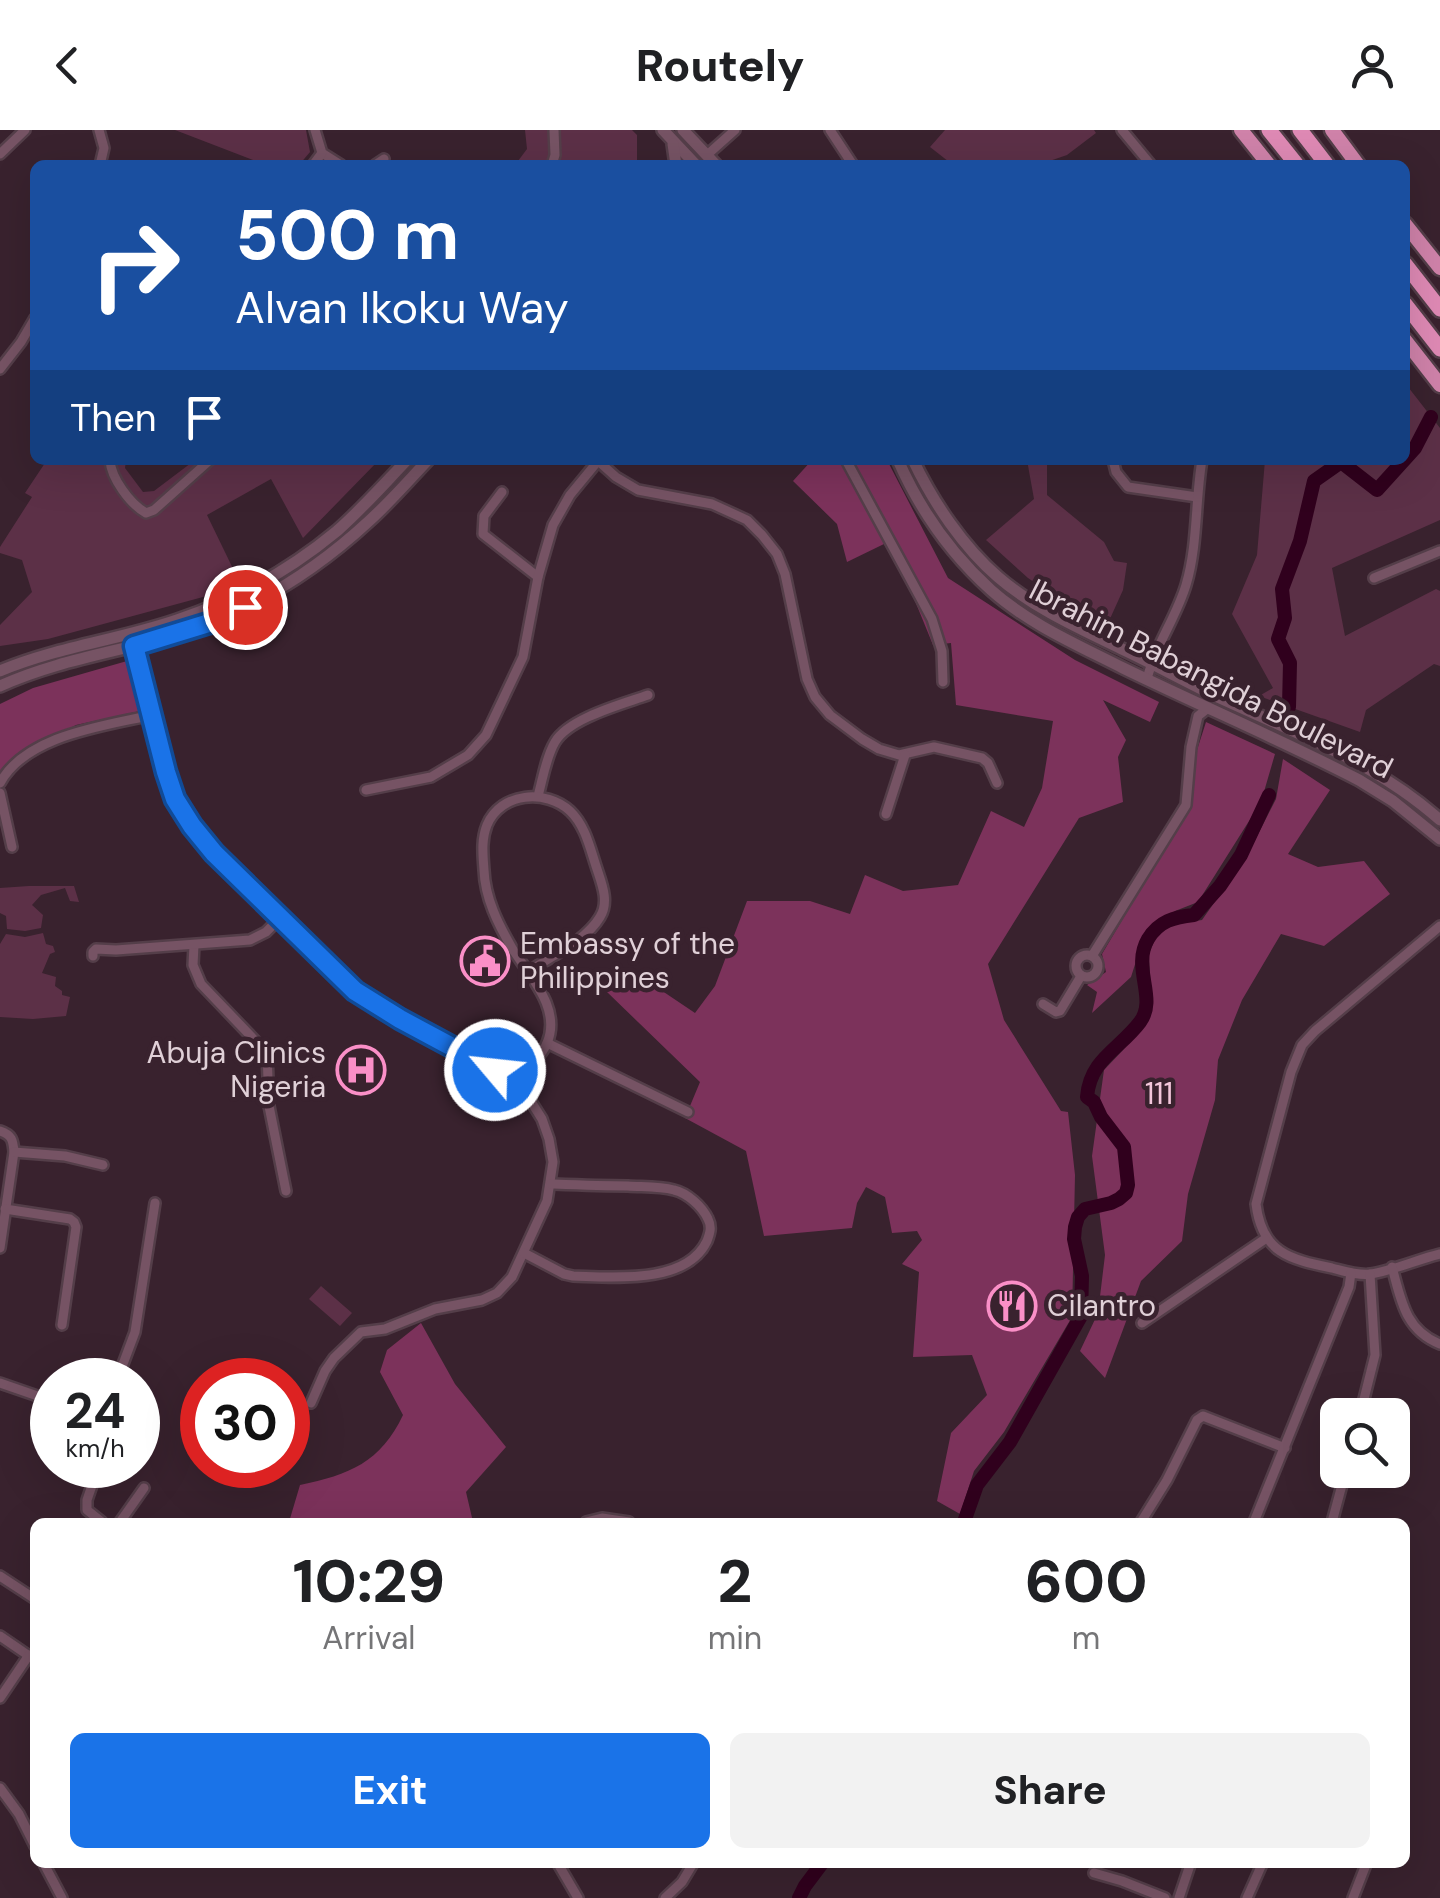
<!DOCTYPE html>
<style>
:root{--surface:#fff;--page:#f2f2f2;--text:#202124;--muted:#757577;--accent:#1a73e8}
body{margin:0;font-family:"DM Sans",sans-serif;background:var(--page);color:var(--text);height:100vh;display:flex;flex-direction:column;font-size:38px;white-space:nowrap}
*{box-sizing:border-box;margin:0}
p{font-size:32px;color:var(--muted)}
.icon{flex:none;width:55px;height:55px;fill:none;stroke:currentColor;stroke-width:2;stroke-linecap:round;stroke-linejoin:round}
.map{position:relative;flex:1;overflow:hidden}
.sheet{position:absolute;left:30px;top:1388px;width:1380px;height:350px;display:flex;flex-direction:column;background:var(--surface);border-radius:15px;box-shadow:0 10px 40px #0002}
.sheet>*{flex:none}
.guide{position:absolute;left:30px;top:30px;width:1380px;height:305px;border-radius:15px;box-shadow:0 10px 40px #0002;background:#1a4fa0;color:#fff;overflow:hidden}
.tools{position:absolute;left:1320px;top:1268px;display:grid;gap:20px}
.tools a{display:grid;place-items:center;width:90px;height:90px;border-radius:15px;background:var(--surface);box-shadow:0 10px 40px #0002;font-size:50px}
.speed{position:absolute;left:30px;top:1228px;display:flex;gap:20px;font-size:50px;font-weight:700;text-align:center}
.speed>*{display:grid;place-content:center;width:130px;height:130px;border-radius:50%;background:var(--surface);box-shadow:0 10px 40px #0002;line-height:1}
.speed small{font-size:25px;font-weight:400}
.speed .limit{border:15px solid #d22;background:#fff;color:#111}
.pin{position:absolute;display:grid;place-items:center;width:85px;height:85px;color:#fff;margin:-42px;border:5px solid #fff;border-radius:50%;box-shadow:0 2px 10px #0007}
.me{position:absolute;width:110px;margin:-55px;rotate:298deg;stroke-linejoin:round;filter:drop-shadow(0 0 8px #0008)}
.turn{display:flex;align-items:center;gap:35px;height:210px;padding:0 40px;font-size:45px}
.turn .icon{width:130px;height:130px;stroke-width:2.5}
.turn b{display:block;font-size:70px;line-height:85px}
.then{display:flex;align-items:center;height:95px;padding:0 40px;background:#0003;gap:20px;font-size:38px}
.eta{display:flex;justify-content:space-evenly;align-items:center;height:170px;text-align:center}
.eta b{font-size:60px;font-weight:800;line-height:70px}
.action{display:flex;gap:20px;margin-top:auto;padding:20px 40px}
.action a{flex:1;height:115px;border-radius:15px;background:var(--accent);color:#fff;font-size:40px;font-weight:800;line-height:115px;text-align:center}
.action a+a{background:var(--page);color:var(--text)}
header{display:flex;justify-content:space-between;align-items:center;height:130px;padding:0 40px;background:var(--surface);font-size:45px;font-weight:800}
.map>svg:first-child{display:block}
.green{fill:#5c3047}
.forest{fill:#7c325b}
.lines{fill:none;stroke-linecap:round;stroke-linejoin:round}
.river{stroke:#30001d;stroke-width:14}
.minor-casing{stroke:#543e49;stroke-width:14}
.tertiary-casing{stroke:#543e49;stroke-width:16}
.trunk-casing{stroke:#543e49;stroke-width:19}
.motorway-casing{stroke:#543e49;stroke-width:20}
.minor{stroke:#765364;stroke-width:9}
.tertiary{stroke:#765364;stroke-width:11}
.trunk{stroke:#cf82a9;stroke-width:14}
.motorway{stroke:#de89b4;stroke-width:15}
.route-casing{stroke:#114b97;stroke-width:25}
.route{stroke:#1a73e8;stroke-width:18}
.labels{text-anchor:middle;stroke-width:9;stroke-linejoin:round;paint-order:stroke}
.street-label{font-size:30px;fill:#e0d0d7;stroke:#39222e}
.poi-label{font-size:30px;fill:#e0d0d7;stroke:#39222e;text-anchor:start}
.park-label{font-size:30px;fill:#f3c6db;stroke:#39222e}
</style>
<header><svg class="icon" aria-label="back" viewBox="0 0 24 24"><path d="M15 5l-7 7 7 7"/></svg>Routely<svg class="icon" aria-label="person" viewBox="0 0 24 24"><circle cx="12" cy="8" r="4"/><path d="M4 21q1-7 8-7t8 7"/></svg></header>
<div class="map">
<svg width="1440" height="1768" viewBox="0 0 1440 1768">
<rect width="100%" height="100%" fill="#39222e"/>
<g class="green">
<path d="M175,0H306L310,22L299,35H252L253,30Z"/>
<path d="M525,0H632L637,5V35H515L527,19Z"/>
<path d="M945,0H1094L1096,3L1067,25L1038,35H953L930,17Z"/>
<path d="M1405,253L1440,298V390L1332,438L1345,506L1436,459L1440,461V536L1434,534L1366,580L1360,602L1259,566L1273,558L1232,484L1257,425L1265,330H1405Z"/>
<path d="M47,330H126L125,338L143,362L154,361L195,330H379L303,408L271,349L207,385L238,449L203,467L48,509L0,516V495L32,462L22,430L0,423V417L32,367L25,363Z"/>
<path d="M1027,330H1047V365L1104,412L1114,431L1127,433L1123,460L1109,491L1068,475L1028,448L986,410L1034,369Z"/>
<path d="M29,756H74L79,772L70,771L65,758L41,765L32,775L43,785L41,798L25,801L7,799L6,786L0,783V758Z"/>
<path d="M43,803L46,814L53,816L55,822L50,824L42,843L56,847L55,856L62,861V865L70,867L66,886L33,889L0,887V814L6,804L25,807Z"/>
<path d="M321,1156L352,1183L340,1196L309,1169Z"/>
</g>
<g class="forest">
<path d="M812,330H887L948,448L1075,530L1159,572L1150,592L1103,570L1126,610L1118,627L1123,672L1079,688L988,834L1004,890L1061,981L1068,982L1075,1045L1072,1187L1004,1302L974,1341L960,1384L937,1371L951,1303L987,1265L972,1225L913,1227L919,1142L902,1134L922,1110L917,1101L892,1103L885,1067L866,1057L857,1073L852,1098L764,1106L746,1021L685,988L700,952L607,862L633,854L640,846L695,883L715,856L747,771H810L850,784L865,745L903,761L958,755L991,681L1024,697L1042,658L1053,591L956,575L951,513L933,515L913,466L884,414L847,432L837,394L793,351Z"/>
<path d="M127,531L140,581L76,595L22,623L0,641V574L33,558Z"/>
<path d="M1206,592L1275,624L1261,672L1198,772L1175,781L1146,800L1131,847L1092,883L1097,862L1087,855L1106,842L1102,824L1191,673L1197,620Z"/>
<path d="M1283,629L1330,660L1288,724L1318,737L1364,731L1390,764L1324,816L1281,804L1242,870L1218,930L1215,970L1188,1064L1182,1111L1141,1151L1105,1248L1080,1221L1098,1183L1105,1125L1092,1026L1104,940L1124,919L1152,882L1149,824L1157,804L1171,795L1202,790L1247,726L1276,669Z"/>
<path d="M421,1193L455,1254L506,1317L466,1362L473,1392H289L300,1355C349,1345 381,1332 403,1285L380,1242L387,1220Z"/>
</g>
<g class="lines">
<g class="river">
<path d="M1289,577L1290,533L1278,509L1285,488L1282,459L1300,411L1314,351L1341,332L1377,360L1415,318L1431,287"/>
<path d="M964,1392L977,1355L1010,1312L1081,1186L1082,1146L1074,1109L1075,1097L1078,1087L1085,1079L1111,1073L1119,1069L1126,1063L1128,1055L1124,1017L1101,987L1094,972L1087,967C1090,929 1120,919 1140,892C1158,868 1131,838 1148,809C1159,791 1174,787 1194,785L1220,756L1241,725L1269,665"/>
<path d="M799,1768L805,1756L823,1732"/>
</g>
<g class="minor-casing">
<g id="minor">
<path d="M99,0L104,18L100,35"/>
<path d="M315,0L322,23L341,35"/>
<path d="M830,0L853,35"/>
<path d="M1122,0L1151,35"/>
<path d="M0,24L25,0"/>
<path d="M707,25L735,0"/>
<path d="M313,35L322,23"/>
<path d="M375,35L384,29"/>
<path d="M552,35L555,25L554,0"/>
<path d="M0,239L21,212L35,188"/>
<path d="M110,330C111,348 130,374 146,383L154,380L210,330"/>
<path d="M597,330L616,347L638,360L712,374L747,390L762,405L777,424L785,444L807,549L815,567L830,585L862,609L879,619L899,625L934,617L982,628L988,633L997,653"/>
<path d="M846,330L932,489L942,521L943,552"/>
<path d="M1113,330L1116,342L1128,357L1197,367"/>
<path d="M502,362L484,386L483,404L538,447"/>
<path d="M1374,448L1440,421"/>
<path d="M132,511L166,642L175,669L191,696L215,723L355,861L400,889L496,941L525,962L542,989L549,1009L553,1032L547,1071L512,1147L497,1163L482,1170L435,1179L385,1199L361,1202L334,1228L325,1241L311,1273"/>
<path d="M1147,549C1155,516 1176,488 1186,455C1198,415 1195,371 1202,330"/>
<path d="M0,653C26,605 104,596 152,585"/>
<path d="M366,660L431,647L468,625L486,605L523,527L538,447L553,395L570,365L598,331"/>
<path d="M0,663L12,717"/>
<path d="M538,666C543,648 546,627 555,612C569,588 623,574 648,565"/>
<path d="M886,684L905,625"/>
<path d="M1440,796L1315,901L1302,915L1291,942L1256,1074C1262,1123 1289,1129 1332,1138C1344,1141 1359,1146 1371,1144C1391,1141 1419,1129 1440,1124"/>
<path d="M194,815L193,835L201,854L267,923L269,976L286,1061"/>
<circle cx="1087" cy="836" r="11"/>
<path d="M93,826V822L96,819L116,820L250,810L266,802L280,788"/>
<path d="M1092,826L1186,675L1191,617L1198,586L1208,578"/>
<path d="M1043,874L1056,882L1060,881L1081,846"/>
<path d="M547,913L688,982"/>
<path d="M509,950C523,939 540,930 547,913C562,878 529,846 512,818C498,794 485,768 484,740C483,725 481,710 487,695C501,662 546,659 570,681C585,695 590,718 596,736C601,752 610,771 600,787C585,812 552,825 528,842"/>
<path d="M0,1001C12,1005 13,1010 14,1022L0,1118"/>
<path d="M14,1022L65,1026L103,1035"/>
<path d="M5,1079L70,1089L74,1092L76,1097L62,1195"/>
<path d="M524,1123L564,1144L573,1146C612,1147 686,1155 707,1111C710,1103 712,1097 708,1089C702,1076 687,1063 674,1060C659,1056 643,1057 628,1056C602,1056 577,1055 551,1054"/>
<path d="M1392,1137C1401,1170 1405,1200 1440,1214"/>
<path d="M1142,1193L1265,1109"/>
<path d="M117,1250L135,1202L155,1073"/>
<path d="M0,1253L52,1271"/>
<path d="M1360,1285L1375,1225L1370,1144"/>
<path d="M99,1335L87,1370V1380L102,1392"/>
<path d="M120,1392L144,1358"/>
<path d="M586,1392L602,1388L629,1392"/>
<path d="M1141,1392L1167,1350L1197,1290L1203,1286L1285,1318"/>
<path d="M1254,1392L1349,1157L1351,1143"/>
<path d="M1332,1392L1346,1340"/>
<path d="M0,1446L35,1469"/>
<path d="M0,1506L35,1530"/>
<path d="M0,1568L29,1525"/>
<path d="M0,1658L19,1684L35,1716"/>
<path d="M43,1732L62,1768"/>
<path d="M557,1732L578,1768"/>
<path d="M1094,1743L1122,1751L1165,1768"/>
<path d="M665,1768L682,1752L694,1732"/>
<path d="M1179,1768L1191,1732"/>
<path d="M1247,1768L1263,1732"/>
<path d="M1353,1768L1367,1732"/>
</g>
</g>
<g class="tertiary-casing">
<g id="tertiary">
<path d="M663,0L696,35"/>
<path d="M683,0L716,35"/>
<path d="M673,14L676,35"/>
<path d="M898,330C920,380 950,423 991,460C1029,494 1078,515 1123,538C1201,576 1282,610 1359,650L1393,671L1440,709"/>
<path d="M913,330C933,372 963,417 998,447C1035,479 1081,499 1124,520C1156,535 1188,553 1220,568C1296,603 1376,633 1440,690"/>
<path d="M0,541C57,517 119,510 177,490C234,471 290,440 337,401C362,379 384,354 407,330"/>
<path d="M0,556C57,530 118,522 178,504C249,482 314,442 369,391C390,372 409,350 428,330"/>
</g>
</g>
<g class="trunk-casing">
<g id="trunk">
<path d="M1241,0L1269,35"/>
<path d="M1332,0L1358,35"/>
<path d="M1405,94L1440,138"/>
<path d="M1405,210L1440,255"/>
</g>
</g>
<g class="motorway-casing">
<g id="motorway">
<path d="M1269,0L1297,35"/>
<path d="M1300,0L1327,35"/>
<path d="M1405,134L1440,179"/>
<path d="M1405,174L1440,219"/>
</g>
</g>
<use href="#minor" class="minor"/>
<use href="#tertiary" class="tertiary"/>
<use href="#trunk" class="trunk"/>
<use href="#motorway" class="motorway"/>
</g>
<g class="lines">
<g class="route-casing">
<path id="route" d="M245,477L222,489L134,516L166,642L175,669L192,696L214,723L355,861L400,889L495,940"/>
</g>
<use href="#route" class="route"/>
</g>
<defs>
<g id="civic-ring" transform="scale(2.5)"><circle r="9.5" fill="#39222e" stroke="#fa8fc7" stroke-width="1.5"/><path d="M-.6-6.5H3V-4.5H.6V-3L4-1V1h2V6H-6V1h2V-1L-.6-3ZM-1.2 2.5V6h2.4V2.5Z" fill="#fa8fc7"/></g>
<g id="hospital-ring" transform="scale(2.5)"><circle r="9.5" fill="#39222e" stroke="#fa8fc7" stroke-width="1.5"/><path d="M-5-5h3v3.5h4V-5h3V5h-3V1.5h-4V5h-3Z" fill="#fa8fc7"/></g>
<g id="restaurant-ring" transform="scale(2.5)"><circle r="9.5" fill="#39222e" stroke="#fa8fc7" stroke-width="1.5"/><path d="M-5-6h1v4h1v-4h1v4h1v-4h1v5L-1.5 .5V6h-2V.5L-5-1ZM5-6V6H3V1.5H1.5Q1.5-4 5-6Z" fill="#fa8fc7"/></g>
</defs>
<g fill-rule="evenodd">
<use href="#civic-ring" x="485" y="831"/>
<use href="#hospital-ring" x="361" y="940"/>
<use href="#restaurant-ring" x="1012" y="1176"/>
</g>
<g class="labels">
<g class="street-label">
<text transform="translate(1211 549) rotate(27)" y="10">Ibrahim Babangida Boulevard</text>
</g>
<g class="poi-label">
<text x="520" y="824">Embassy of the<tspan x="520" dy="34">Philippines</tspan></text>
<text x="326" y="933" text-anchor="end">Abuja Clinics<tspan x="326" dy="34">Nigeria</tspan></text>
<text x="1047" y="1186">Cilantro</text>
</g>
<g class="park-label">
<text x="1159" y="974">111</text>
</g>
</g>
</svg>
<div class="tools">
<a><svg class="icon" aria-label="search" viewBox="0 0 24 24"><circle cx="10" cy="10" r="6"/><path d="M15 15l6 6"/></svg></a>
</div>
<div class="speed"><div>24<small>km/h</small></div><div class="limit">30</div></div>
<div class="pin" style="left:245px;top:477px;background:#d93025"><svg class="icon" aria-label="arrive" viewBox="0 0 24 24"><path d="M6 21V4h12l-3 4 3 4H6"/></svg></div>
<svg class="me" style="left:495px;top:940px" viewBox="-20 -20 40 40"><circle r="17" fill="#1a73e8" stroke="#fff" stroke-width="3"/><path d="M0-11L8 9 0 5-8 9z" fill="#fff"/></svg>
<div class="guide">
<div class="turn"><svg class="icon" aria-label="right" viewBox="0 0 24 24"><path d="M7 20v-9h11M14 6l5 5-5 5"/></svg><div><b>500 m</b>Alvan Ikoku Way</div></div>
<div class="then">Then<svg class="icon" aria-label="arrive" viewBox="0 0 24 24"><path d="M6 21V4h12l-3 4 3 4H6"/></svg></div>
</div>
<section class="sheet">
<div class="eta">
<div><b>10:29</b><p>Arrival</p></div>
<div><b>2</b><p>min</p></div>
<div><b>600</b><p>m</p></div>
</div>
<div class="action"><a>Exit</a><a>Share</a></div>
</section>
</div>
